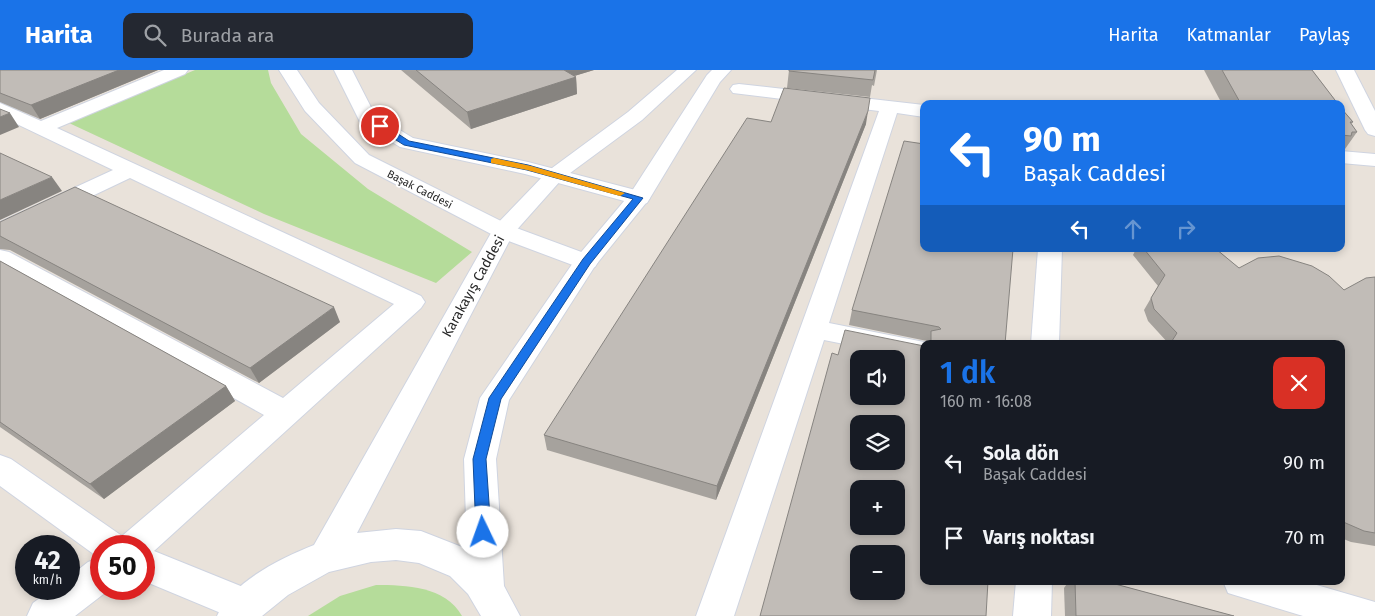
<!DOCTYPE html>
<html lang="tr">
<meta charset="utf-8">
<style>
:root{--surface:#171b24;--page:#242831;--text:#f1f3f6;--muted:#9ea1a6;--accent:#1a73e8}
body{margin:0;font-family:"Fira Sans",sans-serif;background:var(--page);color:var(--text);height:100vh;display:flex;flex-direction:column;font-size:19px;white-space:nowrap}
*{box-sizing:border-box;margin:0}
p{font-size:16px;color:var(--muted)}
.icon{flex:none;width:28px;height:28px;fill:none;stroke:currentColor;stroke-width:2;stroke-linecap:round;stroke-linejoin:round}
.map{position:relative;flex:1;overflow:hidden}
.sheet{position:absolute;left:920px;top:270px;width:425px;height:245px;display:flex;flex-direction:column;background:var(--surface);border-radius:10px;box-shadow:0 2px 8px #0003}
.sheet>*{flex:none}
.top-card{position:absolute;left:920px;top:30px;width:425px;height:152px;border-radius:10px;box-shadow:0 2px 8px #0003;background:#1a73e8;color:#fff;overflow:hidden}
.buttons{position:absolute;left:850px;top:280px;display:grid;gap:10px}
.buttons a{display:grid;place-items:center;width:55px;height:55px;border-radius:10px;background:var(--surface);box-shadow:0 2px 8px #0003;font-size:25px}
.speed{position:absolute;left:15px;top:465px;display:flex;gap:10px;font-size:25px;font-weight:700;text-align:center}
.speed>*{display:grid;place-content:center;width:65px;height:65px;border-radius:50%;background:var(--surface);box-shadow:0 2px 8px #0003;line-height:1}
.speed small{font-size:12px;font-weight:400}
.speed .limit{border:8px solid #d22;background:#fff;color:#111}
.pin{position:absolute;display:grid;place-items:center;width:42px;height:42px;color:#fff;margin:-21px;border:2px solid #fff;border-radius:50%;box-shadow:0 1px 5px #0007}
.me{position:absolute;width:55px;margin:-28px;rotate:357deg;stroke-linejoin:round;filter:drop-shadow(0 0 4px #0008)}
.turn{display:flex;align-items:center;gap:18px;height:105px;padding:0 20px;font-size:22px}
.turn .icon{width:65px;height:65px;stroke-width:2.5}
.turn b{display:block;font-size:35px;line-height:42px}
.lanes{display:flex;align-items:center;height:48px;padding:0 20px;background:#0003;justify-content:center;gap:25px;direction:ltr}
.lanes .off{opacity:.35}
.round{display:grid;place-items:center;flex:none;width:52px;height:52px;border-radius:10px;background:var(--page)}
.summary{display:flex;align-items:center;justify-content:space-between;height:85px;padding:0 20px}
h1{font-size:30px;font-weight:600;line-height:38px;color:var(--accent)}
ul{padding:0;list-style:none}
li{display:flex;align-items:center;gap:15px;height:75px;padding:0 20px}
li div{flex:1}
li b{display:block;font-size:19px}
li em{font-style:normal}
header{display:flex;align-items:center;gap:30px;box-sizing:border-box;height:70px;padding:0 25px;background:var(--accent);color:#fff}
header strong{font-size:24px}
nav{display:flex;gap:28px;margin-inline-start:auto;font-size:18px}
.search{width:350px;height:45px;background:var(--page);display:flex;align-items:center;gap:12px;box-sizing:border-box;padding:0 18px;border-radius:10px;color:var(--muted);font-size:19px}
.map>svg:first-child{display:block}
.green{fill:#b5dc9a}
.lines{fill:none;stroke-linecap:round;stroke-linejoin:round}
.minor-casing{stroke:#cfd4e0;stroke-width:2}
.tertiary-casing{stroke:#cfd4e0;stroke-width:2}
.secondary-casing{stroke:#cfd4e0;stroke-width:2}
.minor{fill:#fff;fill-rule:evenodd}
.tertiary{fill:#fff;fill-rule:evenodd}
.secondary{fill:#fff;fill-rule:evenodd}
.wall{fill:#a6a29d}
.shaded-wall{fill:#878480}
.building{fill:#c1bcb7;stroke:#878480;fill-rule:evenodd}
.route{fill:#1a73e8;stroke:#114b97}
.slow{fill:#f59e0b}
.labels{text-anchor:middle;stroke-width:4;stroke-linejoin:round;paint-order:stroke}
.far-street-label{font-size:11px;fill:#282828;stroke:#fff}
.street-label{font-size:14px;fill:#282828;stroke:#fff}
</style>
<header>
<strong>Harita</strong>
<div class="search"><svg class="icon" aria-label="search" viewBox="0 0 24 24"><circle cx="10" cy="10" r="6"/><path d="M15 15l6 6"/></svg>Burada ara</div>
<nav><a>Harita</a><a>Katmanlar</a><a>Paylaş</a></nav>
</header>
<div class="map">
<svg width="1375" height="546" viewBox="0 0 1375 546">
<rect width="100%" height="100%" fill="#e9e2da"/>
<g class="green">
<path d="M195,0H268L271,13L301,64L368,119L472,182L436,213L264,144L69,53Z"/>
<path d="M376,515C406,515 445,516 462,546H308L340,526Z"/>
</g>
<g class="lines">
<g class="minor-casing">
<g id="minor">
<path d="M164,0H188L185,4L57,58L421,226L425,232L421,238L154,481L258,523L264,535L259,546H228L144,511V476H101V519H110L75,546H27L33,533L52,519H69V507L88,492L99,488L0,416V385L11,389L122,466L264,345L0,197V180L9,182L283,328L394,234L130,108L8,166L0,168V152L113,100L0,46V33L41,51Z"/>
<path d="M1336,0H1354L1375,41V66L1368,64L1365,60Z"/>
<path d="M739,14L924,35V47L897,43L829,253L934,274H924V290L824,270L734,546H696L879,41L733,23L730,19L733,15Z"/>
<path d="M1341,81L1375,84V96L1341,93Z"/>
<path d="M1038,179H1062L1059,274H1031Z"/>
<path d="M1016,511H1052L1051,546H1013Z"/>
<path d="M1223,511H1303L1375,532V546H1303L1228,523Z"/>
</g>
</g>
<g class="tertiary-casing">
<g id="tertiary">
<path d="M279,0H297L319,33L369,85L511,156L595,187L598,192L595,197L586,200L495,166L355,93L305,41Z"/>
<path d="M334,0H352L375,45L413,68L528,92L647,123L650,128L647,133L639,135L525,104L400,77L360,52Z"/>
</g>
</g>
<g class="secondary-casing">
<path id="secondary" d="M677,0H696L642,50L562,109L513,164L357,463L396,459L421,461L467,479L464,389L480,328L577,187L630,124L707,5L712,0H731L720,12L650,128L595,196L509,330L496,389L504,516L520,546H481L468,524L450,506L419,493L396,490L371,492L329,502L288,525L262,546H217C232,512 281,488 314,475L495,156L548,101L628,42Z"/>
</g>
<use href="#minor" class="minor"/>
<use href="#tertiary" class="tertiary"/>
<use href="#secondary" class="secondary"/>
</g>
<g class="wall">
<path d="M0,0H158L40,49L0,32Z"/>
<path d="M401,0H594L574,6L576,7L577,24L471,59Z"/>
<path d="M789,0H877L874,16L872,15L870,27L787,18Z"/>
<path d="M1204,0H1312L1338,34H1222Z"/>
<path d="M1341,38L1353,52L1351,54L1357,62L1345,79L1342,80L1341,81Z"/>
<path d="M771,52L866,54L716,430L547,380L544,365Z"/>
<path d="M0,152L340,252L259,313L10,180L0,179Z"/>
<path d="M1013,179L931,274H927V271L849,255L852,240Z"/>
<path d="M1136,179H1216L1239,198L1344,220L1375,207V476L1351,472L1341,468V274H1169L1148,251L1144,240L1158,216L1133,185Z"/>
<path d="M0,191L226,316L235,331L104,429L0,357Z"/>
<path d="M1069,511H1104L1234,546H1065L1064,518Z"/>
</g>
<g class="shaded-wall">
<path d="M119,0H158L40,49L31,35Z"/>
<path d="M557,0H594L558,11Z"/>
<path d="M576,7L577,24L471,59L467,42Z"/>
<path d="M868,41L866,54L716,430L717,416Z"/>
<path d="M10,43L19,57L0,65V47Z"/>
<path d="M52,107L62,121L0,150V130Z"/>
<path d="M334,237L340,252L259,313L250,298Z"/>
<path d="M226,316L235,331L104,429L90,414Z"/>
</g>
<g class="building">
<path d="M0,0H119L31,35L0,23Z"/>
<path d="M416,0H564L576,7L467,42Z"/>
<path d="M789,0H875L873,10L789,1Z"/>
<path d="M1222,0H1312L1338,34H1241Z"/>
<path d="M784,18L870,28L868,41L717,416L544,365L747,48L771,52Z"/>
<path d="M1341,38L1353,52H1350L1357,62H1352L1351,66L1341,65Z"/>
<path d="M0,39L10,43L0,47Z"/>
<path d="M904,71L924,74V179H1013L1005,274H931V261L941,259L939,257L852,240Z"/>
<path d="M0,83L52,107L0,130Z"/>
<path d="M75,117L334,237L250,298L0,166V152Z"/>
<path d="M1144,179H1216L1239,198L1258,188L1279,186L1312,196L1329,206L1344,220L1366,208L1375,207V463L1364,461L1341,451V274H1170L1177,263L1154,239L1151,228L1165,205Z"/>
<path d="M0,191L226,316L90,414L0,352Z"/>
<path d="M845,260L924,276V511H988L986,546H760L832,283L838,285ZM859,289H896V326H859ZM859,354H896V391H859ZM859,419H896V456H859ZM859,484H896V521H859Z"/>
<path d="M1075,511H1104L1234,546H1076Z"/>
</g>
<path class="route" d="M377,54H383L409,71L528,95L643,128L590,194L501,329L486,389L491,462L488,467L483,469L478,467L476,462L473,389L489,328L583,189L633,129L527,100L404,75L377,58Z"/>
<path class="slow" d="M494,88L531,96L625,123L620,126L527,100L491,93V89Z"/>
<g class="labels">
<g class="far-street-label">
<text transform="translate(420 119) rotate(27)" y="4">Başak Caddesi</text>
</g>
<g class="street-label">
<text transform="translate(473 216) rotate(-61)" y="5">Karakayış Caddesi</text>
</g>
</g>
</svg>
<div class="buttons">
<a><svg class="icon" aria-label="sound" viewBox="0 0 24 24"><path d="M4 9h4l5-4v14l-5-4H4zM17 9q2 3 0 6"/></svg></a>
<a><svg class="icon" aria-label="layers" viewBox="0 0 24 24"><path d="M12 4l9 5-9 5-9-5zM3 14l9 5 9-5"/></svg></a>
<a>+</a>
<a>−</a>
</div>
<div class="speed"><div>42<small>km/h</small></div><div class="limit">50</div></div>
<div class="pin" style="left:380px;top:56px;background:#d93025"><svg class="icon" aria-label="arrive" viewBox="0 0 24 24"><path d="M6 21V4h12l-3 4 3 4H6"/></svg></div>
<svg class="me" style="left:483px;top:462px" viewBox="-20 -20 40 40"><circle r="19" fill="#fff"/><path d="M0-13L10 11 0 6-10 11z" fill="#1a73e8"/></svg>
<div class="top-card">
<div class="turn"><svg class="icon" aria-label="left" viewBox="0 0 24 24"><path d="M17 20v-9H6M10 6l-5 5 5 5"/></svg><div><b>90 m</b>Başak Caddesi</div></div>
<div class="lanes"><svg class="icon" aria-label="left" viewBox="0 0 24 24"><path d="M17 20v-9H6M10 6l-5 5 5 5"/></svg><svg class="icon off" aria-label="ahead" viewBox="0 0 24 24"><path d="M12 20V5M6 11l6-6 6 6"/></svg><svg class="icon off" aria-label="right" viewBox="0 0 24 24"><path d="M7 20v-9h11M14 6l5 5-5 5"/></svg></div>
</div>
<section class="sheet">
<div class="summary"><div><h1>1 dk</h1><p>160 m · 16:08</p></div><a class="round" style="background:#d93025;color:#fff"><svg class="icon" aria-label="close" viewBox="0 0 24 24"><path d="M6 6l12 12M18 6L6 18"/></svg></a></div>
<ul>
<li><svg class="icon" aria-label="left" viewBox="0 0 24 24"><path d="M17 20v-9H6M10 6l-5 5 5 5"/></svg><div><b>Sola dön</b><p>Başak Caddesi</p></div><em>90 m</em></li>
<li><svg class="icon" aria-label="arrive" viewBox="0 0 24 24"><path d="M6 21V4h12l-3 4 3 4H6"/></svg><div><b>Varış noktası</b></div><em>70 m</em></li>
</ul>
</section>
</div>
